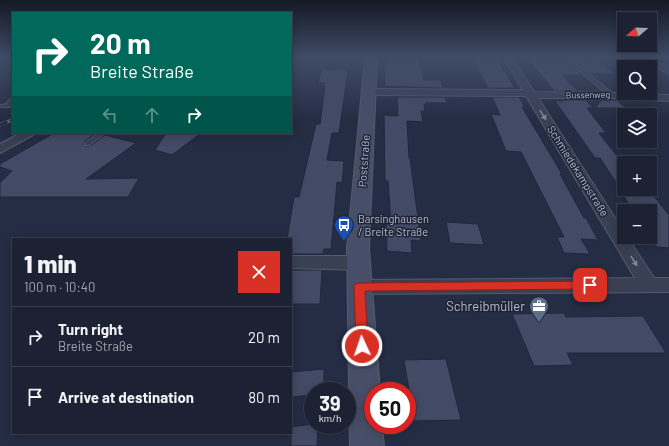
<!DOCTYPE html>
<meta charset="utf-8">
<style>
:root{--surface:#1c2233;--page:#292f3f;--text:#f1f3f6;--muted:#a0a4ac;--line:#3a3f4e}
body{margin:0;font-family:Barlow,sans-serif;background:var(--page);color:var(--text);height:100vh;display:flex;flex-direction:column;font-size:15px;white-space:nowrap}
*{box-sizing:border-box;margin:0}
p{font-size:13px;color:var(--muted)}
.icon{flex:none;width:22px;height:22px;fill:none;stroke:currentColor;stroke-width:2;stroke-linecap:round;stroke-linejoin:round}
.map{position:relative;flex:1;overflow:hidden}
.drawer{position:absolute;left:12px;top:238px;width:280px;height:196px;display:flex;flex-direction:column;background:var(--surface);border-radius:0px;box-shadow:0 2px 10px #0003,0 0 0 1px var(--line)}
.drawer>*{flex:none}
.top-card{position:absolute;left:12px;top:12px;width:280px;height:122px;border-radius:0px;box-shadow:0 2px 10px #0003,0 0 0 1px var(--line);background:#00695c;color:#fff;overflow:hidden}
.needle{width:26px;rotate:251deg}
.tools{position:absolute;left:617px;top:12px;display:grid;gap:8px}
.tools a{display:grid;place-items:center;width:40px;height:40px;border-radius:0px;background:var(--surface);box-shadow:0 2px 10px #0003,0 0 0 1px var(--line);font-size:20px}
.speed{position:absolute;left:304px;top:382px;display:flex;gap:8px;font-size:20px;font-weight:700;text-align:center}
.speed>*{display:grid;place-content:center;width:52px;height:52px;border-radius:50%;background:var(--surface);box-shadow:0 2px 10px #0003,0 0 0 1px var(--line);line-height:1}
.speed small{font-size:10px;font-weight:400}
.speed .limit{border:6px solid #d22;background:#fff;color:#111}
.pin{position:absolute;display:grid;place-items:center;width:34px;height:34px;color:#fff;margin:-17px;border-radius:8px;box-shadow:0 2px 6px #0006}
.me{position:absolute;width:44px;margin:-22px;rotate:357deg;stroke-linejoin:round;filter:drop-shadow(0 0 3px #0008)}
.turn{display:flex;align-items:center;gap:14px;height:84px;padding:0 12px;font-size:18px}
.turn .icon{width:52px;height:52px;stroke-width:2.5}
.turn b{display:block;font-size:28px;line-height:34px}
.lanes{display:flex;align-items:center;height:38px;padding:0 12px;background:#0003;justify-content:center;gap:20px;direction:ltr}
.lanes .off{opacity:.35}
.round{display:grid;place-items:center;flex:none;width:42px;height:42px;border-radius:0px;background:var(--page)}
.summary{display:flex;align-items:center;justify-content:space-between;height:68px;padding:0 12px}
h1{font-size:24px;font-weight:800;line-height:30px}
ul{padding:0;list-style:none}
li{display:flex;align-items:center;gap:12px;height:60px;padding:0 12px;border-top:1px solid var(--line)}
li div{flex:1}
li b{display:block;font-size:15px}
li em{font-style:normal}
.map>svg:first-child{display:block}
.building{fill:#424a65;stroke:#20273b}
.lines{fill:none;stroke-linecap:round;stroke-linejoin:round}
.service-casing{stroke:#555b6e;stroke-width:2}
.minor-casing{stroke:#555b6e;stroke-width:2}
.secondary-casing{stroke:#555b6e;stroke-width:2}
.service{fill:#3a4054;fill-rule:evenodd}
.minor{fill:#3a4054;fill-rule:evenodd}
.secondary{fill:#474e67;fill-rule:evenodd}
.rail-far1-casing{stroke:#5c637b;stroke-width:3}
.rail-casing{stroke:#5c637b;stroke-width:3.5}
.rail-far1{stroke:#1e2539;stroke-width:2;stroke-dasharray:5.5;stroke-linecap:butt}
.rail{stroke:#1e2539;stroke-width:2.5;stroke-dasharray:8;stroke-linecap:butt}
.oneway{fill:#7f8497}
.route{fill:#d93025;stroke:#8d1f18}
.labels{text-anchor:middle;stroke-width:3;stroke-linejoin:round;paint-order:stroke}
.far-street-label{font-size:9px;fill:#b7bccd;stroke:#1e2539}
.street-label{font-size:11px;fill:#b7bccd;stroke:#1e2539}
.poi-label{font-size:11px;fill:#b7bccd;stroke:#1e2539;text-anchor:start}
.near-poi-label{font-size:13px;fill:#b7bccd;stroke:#1e2539;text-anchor:end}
</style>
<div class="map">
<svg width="669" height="446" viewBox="0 0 669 446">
<rect width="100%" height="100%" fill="#252d44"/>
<g class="building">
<path d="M387,58H418L424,80H441L443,88L385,86L384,65H387Z"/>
<path d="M472,58H496L515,88H488Z"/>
<path d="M527,58H567L573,67L582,75H562L578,91H554Z"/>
<path d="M574,58H594L617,74H591L577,63Z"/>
<path d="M322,69L348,70L339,133H332L327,160L344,161L342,183L337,182L331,249H324L323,254H291V239H287L294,197H299L316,124H320L325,86H323L324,83H318Z"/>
<path d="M397,97H445L447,103H426L427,105L424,104L425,111H421L423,122L407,121L409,158H410L421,241L411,240L412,253L387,251L386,224H391L388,181H385L384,115L398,116Z"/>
<path d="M492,97H519L525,107H522L562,174H560L584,218H586L598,240L581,239L590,254L564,253L557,237H564L521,152L506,151L491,114L500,115Z"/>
<path d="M561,100H586L593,108H587L606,133H599L624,165V193L653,195L669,215V248L656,247L649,237L650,211H633L622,193H623L600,158H595L555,101H563Z"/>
<path d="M602,100H617L626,108H595Z"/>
<path d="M54,133H96L84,142V145L85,146H90L105,135L136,143L86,179L139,178L128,197H0V183L12,171L0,167V164Z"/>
<path d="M166,133H201L172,155L155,150Z"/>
<path d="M446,222L478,224L484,245L450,243Z"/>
<path d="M291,270H322L320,304H291Z"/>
<path d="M564,313L566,317L643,316L666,353H567L573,365L534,366L512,314Z"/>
<path d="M446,359L461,420L414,421L404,360Z"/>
<path d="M324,369V391H313V395L291,397V372Z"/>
<path d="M313,424V425H318L317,446H291V427Z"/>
</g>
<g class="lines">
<g class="service-casing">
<g id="service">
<path d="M568,58H572L576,64L613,94V96H609L574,66Z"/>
<path d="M10,104L12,105V106L0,107V105Z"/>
<path d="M99,133H105L89,145H85V143Z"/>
</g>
</g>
<g class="minor-casing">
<g id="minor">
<path d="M504,58H512L534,92L617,93L669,95V101L617,98H538L624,232V237H627L654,278H669V292L359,294L353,292L350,287L353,282L359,280L635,278L526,96L368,95L363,92L368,89L523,90Z"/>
<path d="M638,58H649L669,68V74Z"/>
<path d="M13,99V107H6L5,105L9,100Z"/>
<path d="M21,133H35L33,135L0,153V144Z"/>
<path d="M291,256H359L365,258L367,263L365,268L359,270L291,268Z"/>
</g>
</g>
<g class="secondary-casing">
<path id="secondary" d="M365,58H377L369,248L380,391H373V425H382L384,446H350L347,248Z"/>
</g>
<use href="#service" class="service"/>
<use href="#minor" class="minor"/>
<use href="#secondary" class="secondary"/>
<g class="rail-far1-casing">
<path id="rail-far1" d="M10,121L13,119"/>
</g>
<g class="rail-casing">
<path id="rail" d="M0,125L12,120"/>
</g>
<use href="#rail-far1" class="rail-far1"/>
<use href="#rail" class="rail"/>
</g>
<defs><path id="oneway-solid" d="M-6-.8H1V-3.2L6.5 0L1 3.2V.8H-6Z"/></defs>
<g class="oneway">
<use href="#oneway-solid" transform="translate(543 115) rotate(58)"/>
<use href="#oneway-solid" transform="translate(634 261) rotate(58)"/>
</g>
<linearGradient id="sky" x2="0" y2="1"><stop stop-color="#141925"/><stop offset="0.48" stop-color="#404c67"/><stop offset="1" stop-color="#404c67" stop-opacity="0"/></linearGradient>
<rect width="669" height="120" fill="url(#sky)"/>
<path class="route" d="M590,281L594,282L595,285L594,288L590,289L365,291L368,346L366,350L362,352L358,350L356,346L354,287L355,284L359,283Z"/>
<defs>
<g id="bus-pin" transform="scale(1)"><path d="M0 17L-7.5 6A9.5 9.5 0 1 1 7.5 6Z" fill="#1a4fb4" stroke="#1e2539"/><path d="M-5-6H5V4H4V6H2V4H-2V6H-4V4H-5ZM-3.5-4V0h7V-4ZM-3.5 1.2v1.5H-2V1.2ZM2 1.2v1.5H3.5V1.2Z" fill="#fff"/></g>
<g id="office-pin" transform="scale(1)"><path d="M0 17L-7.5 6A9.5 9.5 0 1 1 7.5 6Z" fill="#5c6f8a" stroke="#1e2539"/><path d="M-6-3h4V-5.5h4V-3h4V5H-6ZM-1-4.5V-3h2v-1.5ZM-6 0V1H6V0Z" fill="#fff"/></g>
</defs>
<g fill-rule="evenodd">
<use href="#bus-pin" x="344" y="225"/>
<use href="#office-pin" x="539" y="306"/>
</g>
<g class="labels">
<g class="far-street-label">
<text transform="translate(588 95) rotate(-1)" y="3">Bussenweg</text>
</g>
<g class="street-label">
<text transform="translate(364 161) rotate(-86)" y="4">Poststraße</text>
<text transform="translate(578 171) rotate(58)" y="4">Schmiedekampstraße</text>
</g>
<g class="poi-label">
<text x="358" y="223">Barsinghausen<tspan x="358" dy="13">/ Breite Straße</tspan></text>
</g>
<g class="near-poi-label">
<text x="525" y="311">Schreibmüller</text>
</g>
</g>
</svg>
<div class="tools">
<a><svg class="needle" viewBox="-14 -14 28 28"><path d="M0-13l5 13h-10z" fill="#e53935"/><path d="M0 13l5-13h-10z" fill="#a0a4ac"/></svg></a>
<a><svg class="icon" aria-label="search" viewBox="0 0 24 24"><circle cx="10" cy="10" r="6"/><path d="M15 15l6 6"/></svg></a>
<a><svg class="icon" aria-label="layers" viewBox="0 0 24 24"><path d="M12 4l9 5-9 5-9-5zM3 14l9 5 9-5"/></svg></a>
<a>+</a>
<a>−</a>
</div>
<div class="speed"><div>39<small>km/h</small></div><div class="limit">50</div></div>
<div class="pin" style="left:590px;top:285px;background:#d93025"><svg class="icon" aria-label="arrive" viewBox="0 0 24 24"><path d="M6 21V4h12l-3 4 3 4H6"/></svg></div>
<svg class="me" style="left:362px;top:346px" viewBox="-20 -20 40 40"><circle r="17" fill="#d93025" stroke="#fff" stroke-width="3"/><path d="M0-11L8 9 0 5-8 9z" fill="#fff"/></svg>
<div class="top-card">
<div class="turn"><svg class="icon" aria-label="right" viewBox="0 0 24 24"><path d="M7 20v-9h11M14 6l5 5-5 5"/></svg><div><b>20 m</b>Breite Straße</div></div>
<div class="lanes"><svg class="icon off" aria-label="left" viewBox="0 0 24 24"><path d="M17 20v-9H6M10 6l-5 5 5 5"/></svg><svg class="icon off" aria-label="ahead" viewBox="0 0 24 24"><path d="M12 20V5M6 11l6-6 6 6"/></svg><svg class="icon" aria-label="right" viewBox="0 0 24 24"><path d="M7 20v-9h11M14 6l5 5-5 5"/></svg></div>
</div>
<section class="drawer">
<div class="summary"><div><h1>1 min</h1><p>100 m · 10:40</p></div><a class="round" style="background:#d93025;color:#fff"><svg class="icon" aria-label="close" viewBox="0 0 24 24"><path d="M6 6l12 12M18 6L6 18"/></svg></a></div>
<ul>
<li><svg class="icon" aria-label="right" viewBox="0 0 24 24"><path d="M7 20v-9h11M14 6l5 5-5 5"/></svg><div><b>Turn right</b><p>Breite Straße</p></div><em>20 m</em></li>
<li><svg class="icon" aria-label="arrive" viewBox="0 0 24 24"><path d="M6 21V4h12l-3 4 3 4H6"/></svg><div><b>Arrive at destination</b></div><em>80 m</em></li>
</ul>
</section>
</div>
